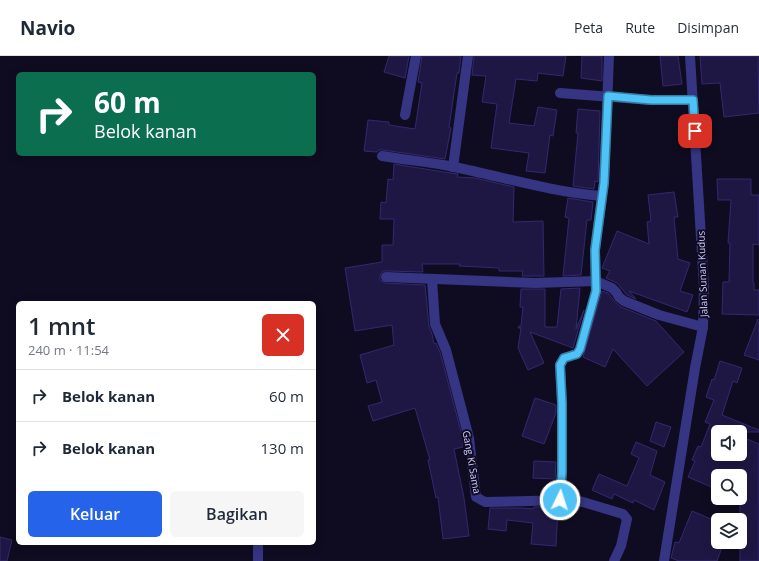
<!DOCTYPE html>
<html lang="id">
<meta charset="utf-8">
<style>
:root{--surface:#fff;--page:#f6f6f7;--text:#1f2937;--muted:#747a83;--line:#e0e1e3;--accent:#2563eb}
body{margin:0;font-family:"Open Sans",sans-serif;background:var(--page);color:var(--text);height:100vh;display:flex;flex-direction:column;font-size:15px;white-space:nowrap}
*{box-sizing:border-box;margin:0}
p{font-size:13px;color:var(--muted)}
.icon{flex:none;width:22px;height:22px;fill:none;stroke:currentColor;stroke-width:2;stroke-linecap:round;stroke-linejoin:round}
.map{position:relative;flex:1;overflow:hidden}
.details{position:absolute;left:16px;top:245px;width:300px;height:244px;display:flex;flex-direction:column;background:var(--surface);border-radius:6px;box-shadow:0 2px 10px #0003}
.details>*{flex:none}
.guide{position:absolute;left:16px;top:16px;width:300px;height:84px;border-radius:6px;box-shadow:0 2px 10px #0003;background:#0b6e4f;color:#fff;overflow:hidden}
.fabs{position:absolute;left:711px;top:369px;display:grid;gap:8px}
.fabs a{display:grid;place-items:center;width:36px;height:36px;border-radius:6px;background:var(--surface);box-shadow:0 2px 10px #0003;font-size:20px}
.pin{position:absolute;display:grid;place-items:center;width:34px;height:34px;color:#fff;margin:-17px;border-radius:8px;box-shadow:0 2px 6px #0006}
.me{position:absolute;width:44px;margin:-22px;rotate:4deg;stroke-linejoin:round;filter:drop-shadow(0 0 3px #0008)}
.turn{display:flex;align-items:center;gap:14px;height:84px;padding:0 12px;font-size:18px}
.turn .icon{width:52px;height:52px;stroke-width:2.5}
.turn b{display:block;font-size:28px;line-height:34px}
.round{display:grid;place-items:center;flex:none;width:42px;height:42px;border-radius:6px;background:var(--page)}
.headline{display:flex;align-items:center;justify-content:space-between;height:68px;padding:0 12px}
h1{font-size:24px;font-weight:600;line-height:30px}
.cta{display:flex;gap:8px;margin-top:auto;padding:8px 12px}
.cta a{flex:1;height:46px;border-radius:6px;background:var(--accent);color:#fff;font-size:16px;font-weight:600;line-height:46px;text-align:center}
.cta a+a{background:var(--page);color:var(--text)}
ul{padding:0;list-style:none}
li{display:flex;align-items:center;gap:12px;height:52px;padding:0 12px;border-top:1px solid var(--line)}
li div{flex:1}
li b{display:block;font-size:15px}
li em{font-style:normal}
header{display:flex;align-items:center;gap:24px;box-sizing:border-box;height:56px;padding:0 20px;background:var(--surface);border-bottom:1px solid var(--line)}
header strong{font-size:19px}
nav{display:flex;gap:22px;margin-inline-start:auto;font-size:14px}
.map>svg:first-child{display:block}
.building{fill:#1f1743;stroke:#342870}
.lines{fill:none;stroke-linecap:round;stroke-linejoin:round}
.minor{stroke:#353583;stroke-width:10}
.route-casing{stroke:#337fa1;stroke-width:10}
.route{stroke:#4fc3f7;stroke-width:7}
.labels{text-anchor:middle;stroke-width:4;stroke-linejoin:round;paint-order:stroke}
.street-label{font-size:10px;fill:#d1ccff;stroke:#0f0c21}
</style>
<header>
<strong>Navio</strong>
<nav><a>Peta</a><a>Rute</a><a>Disimpan</a></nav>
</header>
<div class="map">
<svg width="759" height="505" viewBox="0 0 759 505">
<rect width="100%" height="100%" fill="#0f0c21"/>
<g class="building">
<path d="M389,0H409L405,22L384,16Z"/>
<path d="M422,0H461L459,17H457L449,71L451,72L445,103L383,94H379L377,96L364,95L368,64L389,66V69L415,73L422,27L418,26Z"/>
<path d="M474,0H566L563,20L538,17L537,25L516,23L509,67L534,70L538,51L557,54L553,80L550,79L545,117L526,115L529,97L491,92L497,48L482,46L486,20L472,19Z"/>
<path d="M582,0H602V25L581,22Z"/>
<path d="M660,0H678L682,28L663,30Z"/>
<path d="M700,0H758L759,57L724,61L720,27L702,28Z"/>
<path d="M578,53L600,55L598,126L595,125L594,133L573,130L578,77H576Z"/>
<path d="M394,108L444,116L458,118L457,121L475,122L514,131L513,166L543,165L544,220H522L523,215H499V212L459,210L460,208H422L423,216L386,215H383L380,220V224L385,227L425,229L429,270L432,278L434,288L436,287L440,296L463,383V391L454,393L464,442L469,480L443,483L438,441L436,442L428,404H430L415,352L373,365L368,350L382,346L376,324L367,327L360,299L394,289L392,269L355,275L345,212L382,206V189H393L394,163H380L381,146L386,147L388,123L393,124Z"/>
<path d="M717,123H751V139H759V189L753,188V227H754V234H759V259L722,258L723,226H729L730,187H728L731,144H718Z"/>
<path d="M674,136L678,161H674L678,203L690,207L680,235L693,239L687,256L629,235L636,243L627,239L617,227L606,222L610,215L602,212L617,175L649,188L647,166L651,165L648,139Z"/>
<path d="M568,142L593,146L591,164H587L581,219L563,220L569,162L565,161Z"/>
<path d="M580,232L576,273L584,254L573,292L530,276L544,307L528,314L518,292L521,272H518L519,270H521L523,251H520L521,233H545V271H557L561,233Z"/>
<path d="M602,235L608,237L615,246L621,251L656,265L684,296L647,330L613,293L605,311L583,301Z"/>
<path d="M758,263L759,264V304L744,299Z"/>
<path d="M720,305L742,312L737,327L733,325L722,359L759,374V376H718V398H740V380L759,388V505H740V420H718V434L688,421L695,405L692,404L698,390L701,391L710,368L705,366L714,344L706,341L712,323L714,324Z"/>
<path d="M535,342L556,349V357L544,388L522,380Z"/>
<path d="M656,366L671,371L664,391L650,385Z"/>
<path d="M636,386L657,395L650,419L665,426L654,454L634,444L633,447L614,438L612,443L592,434L599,418L627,430L639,402L631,398Z"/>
<path d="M534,405L556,406L555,423L533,422Z"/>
<path d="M534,451H558L556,490L531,488L533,467L507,464L506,475L488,473L490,452H523L533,453Z"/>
<path d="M692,455L718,466V472L713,486H724L717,505H679L671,502L675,486L679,487Z"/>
<path d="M0,481L12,484L7,505H0Z"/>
</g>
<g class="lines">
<g class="minor">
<path d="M560,37L651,44H693"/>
<path d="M405,59L416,0"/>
<path d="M382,100C406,104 430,106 454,111C503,121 552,136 602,140L604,127L609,0"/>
<path d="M453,111L468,0"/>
<path d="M386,221L535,227L596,225L612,232L616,236L619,241L624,245L659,259L703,271"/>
<path d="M432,224L435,268L446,294L469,382L476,441L485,446L571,444L583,446L623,458L627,463L621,490L614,505"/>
<path d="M560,445L562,416V347L560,309L564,302L577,298L580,293L596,235L595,194L602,140"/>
<path d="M258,505V487"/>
<path d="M664,505L695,312L703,271L704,231L690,0"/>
</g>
</g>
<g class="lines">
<g class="route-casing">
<path id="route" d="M560,444L562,416V347L560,309L564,302L577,298L580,293L596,235L595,194L604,127L608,40L651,44H693L695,75"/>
</g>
<use href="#route" class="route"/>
</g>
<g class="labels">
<g class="street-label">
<text transform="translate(702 218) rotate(-92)" y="4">Jalan Sunan Kudus</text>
<text transform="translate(472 406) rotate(80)" y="4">Gang Ki Sama</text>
</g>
</g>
</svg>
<div class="fabs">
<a><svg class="icon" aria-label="sound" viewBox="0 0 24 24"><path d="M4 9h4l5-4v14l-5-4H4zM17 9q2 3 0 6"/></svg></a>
<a><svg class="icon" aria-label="search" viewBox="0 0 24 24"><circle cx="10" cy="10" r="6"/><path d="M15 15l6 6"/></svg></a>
<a><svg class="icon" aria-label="layers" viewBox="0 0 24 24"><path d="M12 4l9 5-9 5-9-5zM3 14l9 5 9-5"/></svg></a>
</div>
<div class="pin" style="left:695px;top:75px;background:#d93025"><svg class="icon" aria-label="arrive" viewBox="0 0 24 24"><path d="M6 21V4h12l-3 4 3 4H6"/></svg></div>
<svg class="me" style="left:560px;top:444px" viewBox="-20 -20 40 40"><circle r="17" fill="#4fc3f7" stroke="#fff" stroke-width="3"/><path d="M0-11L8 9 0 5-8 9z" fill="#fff"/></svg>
<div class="guide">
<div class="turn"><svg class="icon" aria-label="right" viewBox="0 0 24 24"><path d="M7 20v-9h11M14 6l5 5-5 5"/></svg><div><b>60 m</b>Belok kanan</div></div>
</div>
<section class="details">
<div class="headline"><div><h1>1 mnt</h1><p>240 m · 11:54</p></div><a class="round" style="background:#d93025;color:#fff"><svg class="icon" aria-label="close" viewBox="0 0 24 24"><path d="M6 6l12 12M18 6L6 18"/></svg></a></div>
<ul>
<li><svg class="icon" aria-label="right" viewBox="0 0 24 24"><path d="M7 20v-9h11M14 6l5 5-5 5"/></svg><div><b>Belok kanan</b></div><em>60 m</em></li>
<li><svg class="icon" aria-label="right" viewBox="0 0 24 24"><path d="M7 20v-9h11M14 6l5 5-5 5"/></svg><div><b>Belok kanan</b></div><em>130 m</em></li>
</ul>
<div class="cta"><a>Keluar</a><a>Bagikan</a></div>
</section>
</div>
